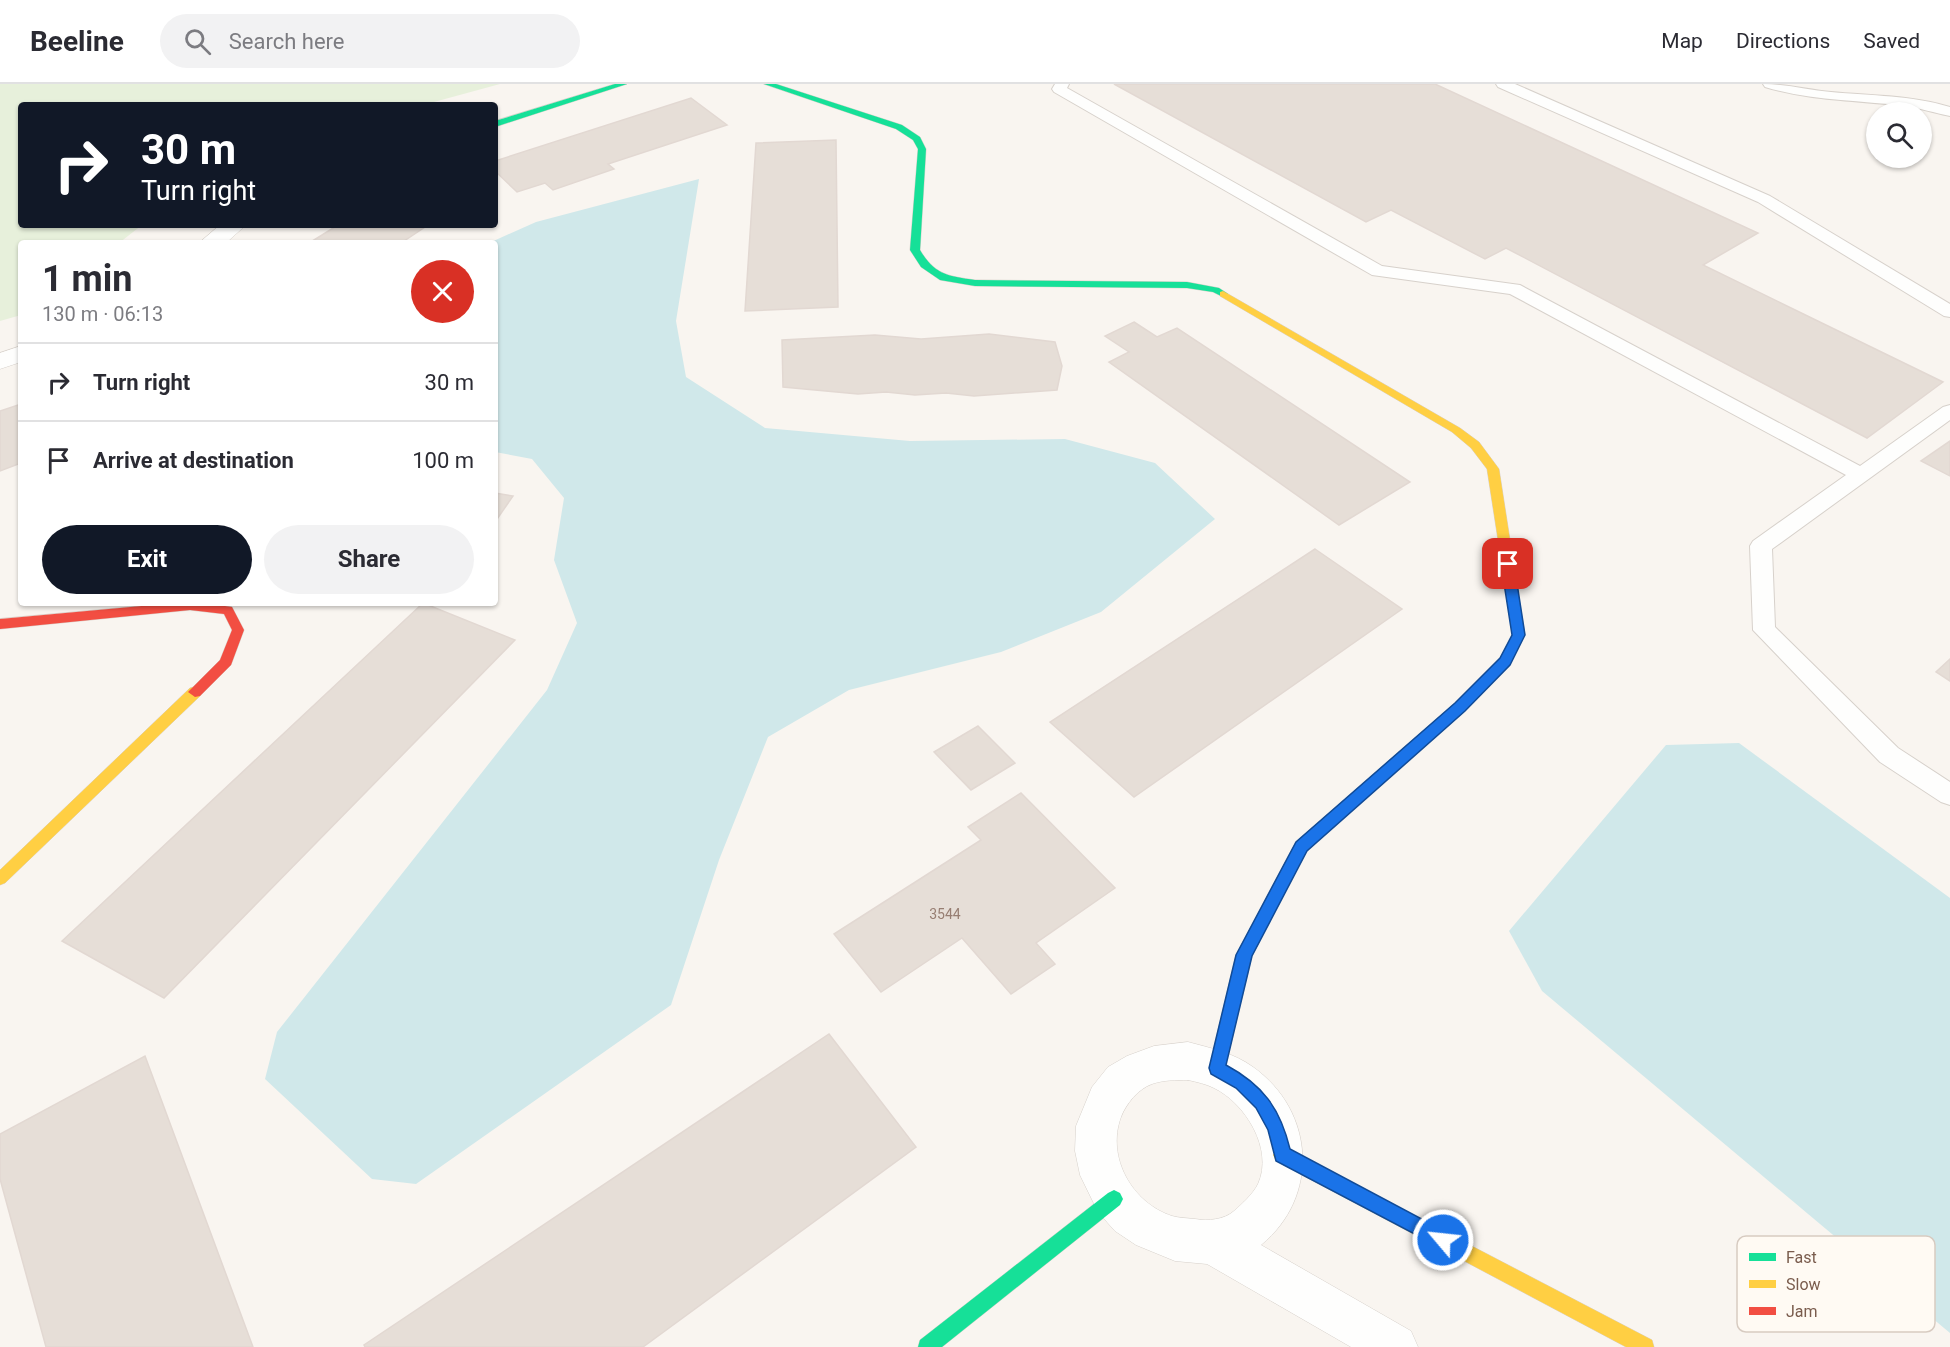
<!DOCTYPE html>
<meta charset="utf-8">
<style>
:root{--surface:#fff;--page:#f2f2f3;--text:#2b2b33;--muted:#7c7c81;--line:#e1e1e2;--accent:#111827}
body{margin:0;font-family:Roboto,sans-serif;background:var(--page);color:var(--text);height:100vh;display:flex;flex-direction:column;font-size:22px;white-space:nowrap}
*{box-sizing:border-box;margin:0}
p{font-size:20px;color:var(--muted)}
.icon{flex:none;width:33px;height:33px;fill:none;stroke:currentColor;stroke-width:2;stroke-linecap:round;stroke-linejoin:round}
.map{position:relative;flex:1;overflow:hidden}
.details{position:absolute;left:18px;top:156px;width:480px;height:366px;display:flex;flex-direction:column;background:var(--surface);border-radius:6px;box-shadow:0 2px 4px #0004}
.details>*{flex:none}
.top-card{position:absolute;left:18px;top:18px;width:480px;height:126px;border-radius:6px;box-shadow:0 2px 4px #0004;background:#111827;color:#fff;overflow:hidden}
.controls{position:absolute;left:1866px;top:18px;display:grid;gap:12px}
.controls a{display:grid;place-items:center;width:66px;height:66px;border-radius:50%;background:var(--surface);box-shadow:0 2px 4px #0004;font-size:30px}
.pin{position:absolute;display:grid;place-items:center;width:51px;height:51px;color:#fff;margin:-26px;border-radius:12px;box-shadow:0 3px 9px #0006}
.me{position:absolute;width:66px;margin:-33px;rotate:298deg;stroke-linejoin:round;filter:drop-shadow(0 0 4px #0008)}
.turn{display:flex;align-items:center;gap:21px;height:126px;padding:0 24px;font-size:27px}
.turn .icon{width:78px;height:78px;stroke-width:2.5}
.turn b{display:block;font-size:42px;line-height:51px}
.round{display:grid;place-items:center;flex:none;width:63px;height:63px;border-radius:32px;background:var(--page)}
.headline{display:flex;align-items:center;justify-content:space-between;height:102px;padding:0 24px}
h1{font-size:36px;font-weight:700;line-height:45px}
.primary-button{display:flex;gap:12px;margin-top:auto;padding:12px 24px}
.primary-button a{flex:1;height:69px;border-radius:36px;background:var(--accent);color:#fff;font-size:24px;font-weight:700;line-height:69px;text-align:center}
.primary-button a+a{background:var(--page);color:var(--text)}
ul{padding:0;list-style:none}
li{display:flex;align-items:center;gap:18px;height:78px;padding:0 24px;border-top:2px solid var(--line)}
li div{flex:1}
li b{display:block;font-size:22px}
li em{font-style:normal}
header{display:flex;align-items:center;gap:36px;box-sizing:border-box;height:84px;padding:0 30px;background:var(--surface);border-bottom:2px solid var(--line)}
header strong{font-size:28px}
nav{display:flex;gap:33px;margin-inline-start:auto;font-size:21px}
.search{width:420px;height:54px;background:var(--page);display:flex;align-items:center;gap:15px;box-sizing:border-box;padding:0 21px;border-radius:33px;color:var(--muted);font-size:22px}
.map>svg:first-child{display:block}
.green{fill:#e7f0db}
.water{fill:#d0e8ea}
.building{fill:#e6ded7;stroke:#e2d8d2;stroke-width:1.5}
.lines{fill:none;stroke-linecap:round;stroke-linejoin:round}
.lane-casing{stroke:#d7d1cb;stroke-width:2}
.street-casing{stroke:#d7d1cb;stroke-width:1}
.fast-casing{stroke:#d9d2cb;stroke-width:1}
.slow-casing{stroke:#d9d2cb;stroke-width:1}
.jam-casing{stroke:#d9d2cb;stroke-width:1}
.lane{fill:#fefefd;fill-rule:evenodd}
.street{fill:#fefefd;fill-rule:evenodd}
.fast{fill:#16e098;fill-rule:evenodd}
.slow{fill:#ffcf43;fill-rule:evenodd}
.jam{fill:#f24e42;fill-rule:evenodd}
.route{fill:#1a73e8;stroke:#114b97;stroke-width:1.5}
.labels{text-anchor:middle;stroke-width:4.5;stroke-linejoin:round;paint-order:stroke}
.number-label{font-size:14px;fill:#977e72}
.key{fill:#fffaf3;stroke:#d7cbc1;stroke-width:1.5}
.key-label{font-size:16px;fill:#7a5c4d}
</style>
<header>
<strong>Beeline</strong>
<div class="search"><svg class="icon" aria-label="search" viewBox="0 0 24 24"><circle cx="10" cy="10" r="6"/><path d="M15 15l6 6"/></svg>Search here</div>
<nav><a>Map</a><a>Directions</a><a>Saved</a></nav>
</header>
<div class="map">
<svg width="1950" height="1263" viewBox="0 0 1950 1263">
<rect width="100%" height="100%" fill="#f9f5f0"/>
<path class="green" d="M0,0H500L423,21H21V141H142L119,159H21V231L0,237Z"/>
<g class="water">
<path d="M699,95L676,237L686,293L765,344L910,357L1065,355L1155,379L1215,435L1101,528L1001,568L849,606L768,653L719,776L671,921L416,1100L372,1095L265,995L277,948L547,606L577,539L554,476L564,414L532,375L495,368V159H489L536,138Z"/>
<path d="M1739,659L1950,814V1249L1542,907L1509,847L1666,661Z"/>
</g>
<g class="building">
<path d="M1114,0H1435L1758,149L1703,181L1943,298L1867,354L1506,164L1485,175L1391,126L1366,138Z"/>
<path d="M691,14L727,41L608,80L614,85L553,106L545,99L517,108L495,87V77Z"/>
<path d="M836,56L838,223L745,227L756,59Z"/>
<path d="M338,141H428L401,159H309Z"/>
<path d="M1134,238L1157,253L1177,244L1410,398L1339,441L1109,278L1129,268L1105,252Z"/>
<path d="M989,250L1055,258L1062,282L1057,306L974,312L946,309L915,311L886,308L858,310L783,303L782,256L875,251L921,255Z"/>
<path d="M21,320V379L0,387V327Z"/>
<path d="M1950,357V392L1921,377Z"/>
<path d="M495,409L513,412L495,438Z"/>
<path d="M1315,465L1402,525L1134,713L1050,638Z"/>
<path d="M423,519L515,556L164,914L62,857Z"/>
<path d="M1950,575V597L1936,588Z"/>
<path d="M978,642L1015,679L971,706L934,668Z"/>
<path d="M1021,709L1115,804L1036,859L1055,880L1011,910L962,854L881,908L834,850L981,756L968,743Z"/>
<path d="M829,950L916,1063L643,1263H365L364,1261Z"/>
<path d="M145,972L253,1263H46L0,1095V1050Z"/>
</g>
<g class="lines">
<g class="lane-casing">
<g id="lane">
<path d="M1055,0H1069L1067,4L1382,182L1520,201L1860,382L1943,323L1950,321V336L1772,465L1775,543L1898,664L1950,698V721L1941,718L1880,678L1753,546L1750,462L1753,457L1846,391L1510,210L1372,191L1054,8L1052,5Z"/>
<path d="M1496,0H1515L1770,112L1950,220V233L1944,232L1758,118L1498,3Z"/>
<path d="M1763,0C1786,0 1808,6 1831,8C1872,12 1911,11 1950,23V32C1935,29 1920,24 1904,22C1857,16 1811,17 1765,3Z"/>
</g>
</g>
<g class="street-casing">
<g id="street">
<path d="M220,141H246L226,159H199Z"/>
<path d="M21,262V278L0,285V269Z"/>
<path d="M1188,958C1210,964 1234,969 1253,983C1315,1027 1320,1113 1261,1161L1411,1247L1418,1263H1351L1207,1180L1175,1177L1136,1161L1115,1147L1098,1128L1080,1091L1075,1067L1076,1042L1092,1003L1108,983L1127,972L1154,962ZM1188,996C1197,998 1206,1000 1214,1004C1245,1019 1274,1065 1258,1100C1253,1110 1242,1120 1234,1127C1224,1136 1208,1137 1195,1135C1187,1134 1179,1134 1172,1132C1132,1119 1106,1073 1121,1033C1126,1020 1138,1005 1152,1000C1163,996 1176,996 1188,996Z"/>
</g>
</g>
<g class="fast-casing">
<g id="fast">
<path d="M615,0H627L495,43V37Z"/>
<path d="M764,0H776L902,41L920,53L926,65L920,166C935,191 948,192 975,196L1187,198L1219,204L1228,210L1223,213L1213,208L1187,204L975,202L940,196L921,183L910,166L918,65L913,56L896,45Z"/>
<path d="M1513,510L1519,514L1525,551L1510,580L1465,627L1306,766L1252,872L1225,984L1223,989L1217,992L1211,989L1209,984L1236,871L1296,758L1455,619L1500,574L1513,551L1507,514Z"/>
<path d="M1114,1106L1120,1109L1123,1115L1120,1121L942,1263H918L920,1256L1108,1109Z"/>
</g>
</g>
<g class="slow-casing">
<g id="slow">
<path d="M1223,207L1460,344L1479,358L1499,385L1519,514L1517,517H1509L1507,514L1487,385L1471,364L1452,348L1220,212V208Z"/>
<path d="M195,603L200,604L202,608L200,612L5,799L0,801V786L190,604Z"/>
<path d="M1282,1063L1652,1256L1654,1263H1626L1276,1077L1273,1071L1276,1065Z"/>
</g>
</g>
<g class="jam-casing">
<path id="jam" d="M174,519H204L232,523L244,546L231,581L200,612L195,613L188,608L220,576L232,546L224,530L190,526L0,545V535Z"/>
</g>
<use href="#lane" class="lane"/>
<use href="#street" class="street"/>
<use href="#fast" class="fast"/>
<use href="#slow" class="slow"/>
<use href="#jam" class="jam"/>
</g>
<path class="route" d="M1508,476L1514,480L1525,551L1510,581L1465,627L1307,767L1252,872L1226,981C1263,1001 1280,1024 1290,1065L1450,1150L1453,1156L1450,1163L1443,1165L1276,1077L1268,1046L1256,1024L1236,1004L1211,990L1209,984L1236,871L1296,758L1455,619L1500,574L1512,551L1501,480Z"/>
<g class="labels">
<g class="number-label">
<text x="945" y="835">3544</text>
</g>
</g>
<rect x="1737" y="1152" width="198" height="96" rx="9" class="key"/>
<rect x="1749" y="1169" width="27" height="8" fill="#16e098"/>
<rect x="1749" y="1196" width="27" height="8" fill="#ffcf43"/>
<rect x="1749" y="1223" width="27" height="8" fill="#f24e42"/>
<g class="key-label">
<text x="1786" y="1179">Fast</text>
<text x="1786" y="1206">Slow</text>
<text x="1786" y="1233">Jam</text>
</g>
</svg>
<div class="controls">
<a><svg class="icon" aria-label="search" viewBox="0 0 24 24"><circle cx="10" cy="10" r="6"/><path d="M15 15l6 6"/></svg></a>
</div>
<div class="pin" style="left:1508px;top:480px;background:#d93025"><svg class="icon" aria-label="arrive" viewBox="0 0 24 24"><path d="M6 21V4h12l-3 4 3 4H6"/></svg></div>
<svg class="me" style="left:1443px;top:1156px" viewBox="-20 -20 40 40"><circle r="17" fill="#1a73e8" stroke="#fff" stroke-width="3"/><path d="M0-11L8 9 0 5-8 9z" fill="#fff"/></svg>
<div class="top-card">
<div class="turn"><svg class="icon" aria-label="right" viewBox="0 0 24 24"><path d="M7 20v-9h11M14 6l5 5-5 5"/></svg><div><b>30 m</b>Turn right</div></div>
</div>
<section class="details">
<div class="headline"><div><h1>1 min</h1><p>130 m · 06:13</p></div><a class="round" style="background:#d93025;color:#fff"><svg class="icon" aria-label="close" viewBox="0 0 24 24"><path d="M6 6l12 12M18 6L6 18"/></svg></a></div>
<ul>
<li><svg class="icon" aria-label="right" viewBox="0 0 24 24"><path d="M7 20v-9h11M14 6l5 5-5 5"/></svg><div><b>Turn right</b></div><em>30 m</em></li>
<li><svg class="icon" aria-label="arrive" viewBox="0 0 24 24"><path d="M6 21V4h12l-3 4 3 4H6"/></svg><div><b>Arrive at destination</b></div><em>100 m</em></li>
</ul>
<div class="primary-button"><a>Exit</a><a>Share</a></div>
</section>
</div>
